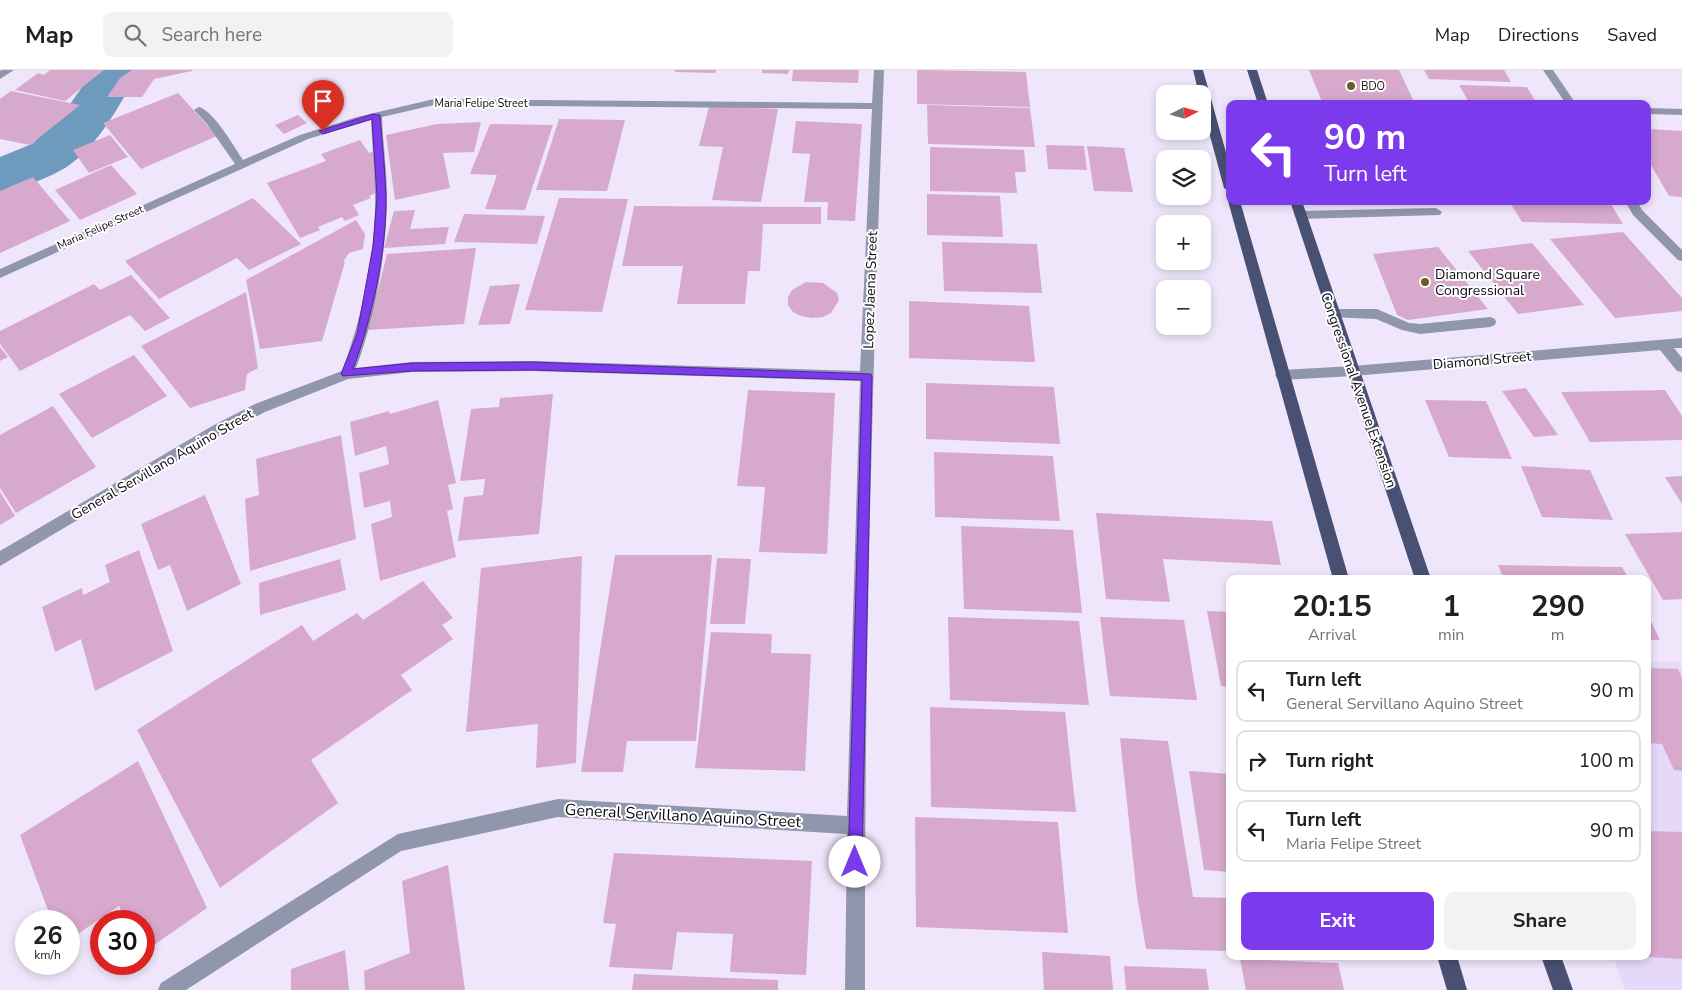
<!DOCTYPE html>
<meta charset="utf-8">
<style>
:root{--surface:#fff;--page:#f2f2f2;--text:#202124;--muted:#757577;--line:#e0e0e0;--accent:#7c3aed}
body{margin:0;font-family:"Nunito Sans",sans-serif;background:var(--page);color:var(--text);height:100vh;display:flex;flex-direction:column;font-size:19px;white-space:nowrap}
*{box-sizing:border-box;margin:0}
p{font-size:16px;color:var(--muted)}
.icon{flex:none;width:28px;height:28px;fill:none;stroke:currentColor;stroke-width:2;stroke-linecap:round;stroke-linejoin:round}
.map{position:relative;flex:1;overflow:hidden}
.side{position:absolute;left:1226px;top:505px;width:425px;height:385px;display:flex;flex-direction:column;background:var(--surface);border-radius:10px;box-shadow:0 2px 8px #0003}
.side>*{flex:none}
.top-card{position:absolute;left:1226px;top:30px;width:425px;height:105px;border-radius:10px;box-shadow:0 2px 8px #0003;background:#7c3aed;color:#fff;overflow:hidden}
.needle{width:32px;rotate:84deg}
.tools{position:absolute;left:1156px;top:15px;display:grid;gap:10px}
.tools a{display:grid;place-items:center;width:55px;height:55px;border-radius:10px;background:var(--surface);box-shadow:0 2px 8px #0003;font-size:25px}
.speed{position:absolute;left:15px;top:840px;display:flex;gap:10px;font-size:25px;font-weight:700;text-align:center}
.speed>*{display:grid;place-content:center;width:65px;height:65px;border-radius:50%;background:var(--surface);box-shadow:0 2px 8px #0003;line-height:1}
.speed small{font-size:12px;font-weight:400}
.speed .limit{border:8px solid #d22;background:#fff;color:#111}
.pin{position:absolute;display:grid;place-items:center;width:42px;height:42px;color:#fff;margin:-51px -21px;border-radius:50% 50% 50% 0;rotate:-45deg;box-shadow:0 0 5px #0007}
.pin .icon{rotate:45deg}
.me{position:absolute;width:55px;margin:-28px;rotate:0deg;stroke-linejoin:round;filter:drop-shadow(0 0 4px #0008)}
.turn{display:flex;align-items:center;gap:18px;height:105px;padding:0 15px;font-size:22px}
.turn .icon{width:65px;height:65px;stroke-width:2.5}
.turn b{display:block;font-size:35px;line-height:42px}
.eta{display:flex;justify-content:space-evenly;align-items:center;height:85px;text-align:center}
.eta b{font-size:30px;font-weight:700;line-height:35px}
.action{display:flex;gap:10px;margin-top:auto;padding:10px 15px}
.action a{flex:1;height:58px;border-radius:10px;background:var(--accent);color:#fff;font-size:20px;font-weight:700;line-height:58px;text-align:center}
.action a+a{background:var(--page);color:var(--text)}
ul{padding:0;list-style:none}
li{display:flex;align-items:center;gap:15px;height:62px;margin:0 10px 8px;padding:0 5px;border:2px solid var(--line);border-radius:10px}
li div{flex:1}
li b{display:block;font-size:19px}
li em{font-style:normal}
header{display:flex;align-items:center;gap:30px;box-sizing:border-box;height:70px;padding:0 25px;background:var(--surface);border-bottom:1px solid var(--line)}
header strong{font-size:24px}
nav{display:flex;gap:28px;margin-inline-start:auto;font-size:18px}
.search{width:350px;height:45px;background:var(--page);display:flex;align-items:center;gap:12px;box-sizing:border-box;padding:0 18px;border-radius:10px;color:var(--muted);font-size:19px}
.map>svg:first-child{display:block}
.built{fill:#e5d8f9}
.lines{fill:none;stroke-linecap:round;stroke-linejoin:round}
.river{fill:#6d9abd;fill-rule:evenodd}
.building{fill:#d7a9cd}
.minor{fill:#9096ab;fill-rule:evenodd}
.major{fill:#485074;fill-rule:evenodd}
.route{fill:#7c3aed;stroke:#51269a}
.poi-dot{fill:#695e2b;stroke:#fff;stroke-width:2}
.labels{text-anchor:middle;stroke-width:4;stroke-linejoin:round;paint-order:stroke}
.far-poi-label{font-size:11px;fill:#0d0a12;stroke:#fff;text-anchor:start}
.far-street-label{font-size:11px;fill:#0d0a12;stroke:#fff}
.poi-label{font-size:14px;fill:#0d0a12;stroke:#fff;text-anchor:start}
.street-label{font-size:14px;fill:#0d0a12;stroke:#fff}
.near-street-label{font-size:16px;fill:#0d0a12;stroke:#fff}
</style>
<header>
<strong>Map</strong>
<div class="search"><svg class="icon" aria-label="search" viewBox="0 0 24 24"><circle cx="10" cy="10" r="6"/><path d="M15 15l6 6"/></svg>Search here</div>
<nav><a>Map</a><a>Directions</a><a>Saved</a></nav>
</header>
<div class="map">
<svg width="1682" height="920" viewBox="0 0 1682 920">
<rect width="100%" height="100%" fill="#efe6fb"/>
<path class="built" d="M1648,591L1679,592L1682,598V920H1625L1613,886H1648Z"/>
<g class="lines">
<path class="river" d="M94,0H140C120,33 101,73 68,96C54,106 18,119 0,124V87L32,74L61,47Z"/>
</g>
<g class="building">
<path d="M50,0H104L65,31L15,20L38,3L44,5Z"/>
<path d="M132,0H192V1L154,9L142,27H107L120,8Z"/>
<path d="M675,0H716L715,3L675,2Z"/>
<path d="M762,0H789L788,4L762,3Z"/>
<path d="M793,0H859L858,13L792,11Z"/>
<path d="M917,0L1026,2L1030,37L917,34Z"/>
<path d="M1309,0H1399L1415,34L1322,32Z"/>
<path d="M1424,0H1504L1511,12L1429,9Z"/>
<path d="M1459,15L1527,17L1537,34H1470Z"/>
<path d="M11,21L80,35L30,75L0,69V29Z"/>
<path d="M178,23L217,66L141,99L103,53Z"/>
<path d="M927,35L1030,38L1035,77L928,74Z"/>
<path d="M709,36L778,39L761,132L712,130L723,77L699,76Z"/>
<path d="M298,45L307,53L284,64L275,55Z"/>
<path d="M559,49L625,50L607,121L536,120Z"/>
<path d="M796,51L862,54L855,151L827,150L828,132H804L810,84L792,83Z"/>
<path d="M481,52L474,82L443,83L450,118L395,130L386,65L437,54Z"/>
<path d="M490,54L553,55L525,140L485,139L497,105L470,104Z"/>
<path d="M1648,59L1682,61V127L1669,126L1648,90Z"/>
<path d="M110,65L128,87L89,103L73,80Z"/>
<path d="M360,70L369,83L376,80L379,122L369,126L371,128L353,135L359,145L345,151L342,147L318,157L320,160L300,168L267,113L326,91L321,84Z"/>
<path d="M1046,75L1084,76L1087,100L1048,99Z"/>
<path d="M1087,76L1124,78L1133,122L1094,121Z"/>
<path d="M930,77L1024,80L1026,102H1015L1017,123L930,121Z"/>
<path d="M111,95L137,124L80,150L55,120Z"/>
<path d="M33,107L70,151L0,183V121Z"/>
<path d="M927,124L1000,126L1003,167L927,165Z"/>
<path d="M253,128L301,174L249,200L237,188L159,229L125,191Z"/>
<path d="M559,128L628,129L602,242L525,240Z"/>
<path d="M1509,131H1609L1623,154L1522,152Z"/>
<path d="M634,136L821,137V154H763L760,201H748L745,234H677L683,196H622Z"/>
<path d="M415,140L410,159L449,157L445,174L384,178L394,141Z"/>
<path d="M464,144L545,146L537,174L454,172Z"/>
<path d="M356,150L365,164L363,179L349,183L343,192H345L322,271L260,279L246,210Z"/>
<path d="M1623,162L1682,228V241L1615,248L1550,169Z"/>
<path d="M942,172L1037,174L1042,223L944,221Z"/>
<path d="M1532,173L1584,235L1518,244L1468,181Z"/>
<path d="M1438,177L1488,239L1408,250L1397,245L1373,184Z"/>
<path d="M476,178L464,254L368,260L387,184Z"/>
<path d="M131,205L170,248L145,261L130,245L20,301L0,274V261L94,214L100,220Z"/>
<path d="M806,212L823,213L837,223L839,230L831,243L823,247L812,248L801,246L793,242L788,235V227L792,220Z"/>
<path d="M520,214L510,254L478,255L490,216Z"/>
<path d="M246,222L258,298L247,304L245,320L190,338L141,276Z"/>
<path d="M909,231L1029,236L1035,292L909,288Z"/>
<path d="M0,277L8,287L0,291Z"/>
<path d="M134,285L167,326L92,368L59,324Z"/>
<path d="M926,313L1054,317L1060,374L926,369Z"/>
<path d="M1526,318L1558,365L1534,367L1502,321Z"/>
<path d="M748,320L835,323L827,484L759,482L765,417L737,416Z"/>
<path d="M1665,320L1682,346V370L1590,372L1561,322Z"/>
<path d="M553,324L539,464L458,471L464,427L483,425L485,409L460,411L471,339L499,337L500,328Z"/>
<path d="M438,330L456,413L448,415L453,439L447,441L456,487L380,511L371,454L392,447L390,431L364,438L359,403L389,394L386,376L355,386L350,352L389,341L390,344Z"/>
<path d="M1425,330L1486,331L1512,389L1449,387Z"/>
<path d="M53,336L96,397L16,443L0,418V365Z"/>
<path d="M341,365L356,469L250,501L245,429L259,425L256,389Z"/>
<path d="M934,382L1053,386L1060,451L935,447Z"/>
<path d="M1521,396L1590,400L1613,450L1542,447Z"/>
<path d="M1682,406V434L1665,407Z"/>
<path d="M0,422L15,446L0,455Z"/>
<path d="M205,425L241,514L187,541L170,495L158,500L141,454Z"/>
<path d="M1096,443L1272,451L1281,495L1163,489L1170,532L1106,529Z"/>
<path d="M961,456L1073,460L1082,543L964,539Z"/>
<path d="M1682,462V529L1663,530L1625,464Z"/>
<path d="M139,480L173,581L95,621L81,569L55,582L42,537L82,518L83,525L110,512L105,495Z"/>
<path d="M615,485H712L696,671H627L623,702H581Z"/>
<path d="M582,486L576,693L536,698L538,654L466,662L481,498Z"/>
<path d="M717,488L751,489L745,554H710Z"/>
<path d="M340,489L346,520L260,545L259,513Z"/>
<path d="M1498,495L1622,497L1629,509H1504Z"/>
<path d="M423,511L453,548L442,555L453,569L401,605L412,620L311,690L338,733L220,818L137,660L302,555L313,571L357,543L363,550Z"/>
<path d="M1207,541L1230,542V617L1221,616Z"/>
<path d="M1648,545L1660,570H1648Z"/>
<path d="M948,547L1079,551L1089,635L950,630Z"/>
<path d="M1100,547L1184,550L1197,630L1110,626Z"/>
<path d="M711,562L772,564L771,583L811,584L805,701L695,698Z"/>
<path d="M1648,598L1678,599L1682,608V701L1674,700L1662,674L1648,673Z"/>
<path d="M930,637L1065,642L1076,742L931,737Z"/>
<path d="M1120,668L1168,671L1193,827L1230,828V881L1146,879L1137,826Z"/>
<path d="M138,691L207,838L144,882V851H126L119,836L69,870V851H52L20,765Z"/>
<path d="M1189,701L1230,704V802L1204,800Z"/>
<path d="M915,747L1058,752L1068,863L916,857Z"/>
<path d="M1648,761L1682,762V889L1648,887Z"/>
<path d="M614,783L812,791L806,905L730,902L733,864L677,862L672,900L609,897L616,854L603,853Z"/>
<path d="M448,795L465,920H365L364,901L410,883L402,811Z"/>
<path d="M345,880L349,920H291V899Z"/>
<path d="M1042,882L1110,886L1113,920H1044Z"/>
<path d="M1240,889L1338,893L1344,920H1246Z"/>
<path d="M1124,896L1206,899L1209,920H1126Z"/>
<path d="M634,904L778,910V920H632Z"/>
</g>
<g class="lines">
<g class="minor">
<path d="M2,0H14L0,9V1Z"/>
<path d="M874,0H884C872,307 864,613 865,920H845L847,764L558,747L401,781L186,920H158L161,913L398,764L558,729L847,746L860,311L532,301L412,302L348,309L265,342L224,363L0,496V481L214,355L255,334L342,301C362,248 376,183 375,126C375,101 372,75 371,50L308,69L0,208V199L235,94L207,54L194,40L199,37C214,41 234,77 243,90L300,65L357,47L434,29L872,33ZM434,35L872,39L860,301L532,291L412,292L356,298C376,245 386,185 387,128C387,102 383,74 382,47Z"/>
<path d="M1543,0H1553L1576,34H1566Z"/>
<path d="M1648,38L1682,39V45L1648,44Z"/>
<path d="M1625,131H1637L1642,140L1682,180V191L1678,190L1633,145Z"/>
<path d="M1436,138L1442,142L1440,145L1300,149L1294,145L1300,141Z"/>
<path d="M1333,239H1377L1409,253L1420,254L1490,247L1495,249L1496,252L1495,255L1490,257L1420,264L1402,260L1376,249L1328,247L1327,244L1328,241Z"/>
<path d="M1682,268V278H1674L1682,288V302L1677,301L1660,280L1353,306L1282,310L1277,309L1275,305L1277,301L1282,300L1353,296Z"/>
</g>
<g class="major">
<path d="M1193,0H1203L1230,97V122L1224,118L1202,36V24H1199Z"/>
<path d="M1247,0H1257L1268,34H1258Z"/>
<path d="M1230,128V131H1240L1349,509H1333L1228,131Z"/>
<path d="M1290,131H1302L1431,509H1415Z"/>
<path d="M1437,886H1457L1467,920H1447Z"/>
<path d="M1541,886H1561L1573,920H1553Z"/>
</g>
</g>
<path class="route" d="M373,44L380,45C382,72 385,99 386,126C387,180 372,249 353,299L412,293L532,292L871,304L872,306L862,792L860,797L855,799L850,797L848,792L862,310L532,300L412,301L343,306L341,304L357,264L373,176L377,127L372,49L323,64L319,61Z"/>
<g class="poi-dot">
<circle cx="1351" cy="16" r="5"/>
<circle cx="1425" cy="212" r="5"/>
</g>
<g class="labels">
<g class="far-poi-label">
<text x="1361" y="20">BDO</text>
</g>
<g class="far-street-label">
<text x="481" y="37">Maria Felipe Street</text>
<text transform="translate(100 157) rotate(-24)" y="4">Maria Felipe Street</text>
</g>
<g class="poi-label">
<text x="1435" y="209">Diamond Square<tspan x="1435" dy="16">Congressional</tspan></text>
</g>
<g class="street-label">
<text transform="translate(870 220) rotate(-88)" y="5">Lopez Jaena Street</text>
<text transform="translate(1482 290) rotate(-5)" y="5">Diamond Street</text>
<text transform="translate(1359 320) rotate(71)" y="5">Congressional Avenue Extension</text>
<text transform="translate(162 394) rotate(-30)" y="5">General Servillano Aquino Street</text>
</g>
<g class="near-street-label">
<text transform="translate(683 745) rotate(3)" y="6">General Servillano Aquino Street</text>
</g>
</g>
</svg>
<div class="tools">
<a><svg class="needle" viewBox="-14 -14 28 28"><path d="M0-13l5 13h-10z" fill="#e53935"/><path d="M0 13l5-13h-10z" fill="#757577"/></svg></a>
<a><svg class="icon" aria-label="layers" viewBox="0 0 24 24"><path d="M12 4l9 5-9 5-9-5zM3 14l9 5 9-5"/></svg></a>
<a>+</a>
<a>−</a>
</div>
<div class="speed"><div>26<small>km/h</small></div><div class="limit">30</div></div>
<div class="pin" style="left:323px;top:61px;background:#d93025"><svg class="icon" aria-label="arrive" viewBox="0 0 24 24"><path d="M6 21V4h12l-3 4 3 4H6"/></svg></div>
<svg class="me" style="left:855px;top:792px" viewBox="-20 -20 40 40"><circle r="19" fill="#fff"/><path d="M0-13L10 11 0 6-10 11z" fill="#7c3aed"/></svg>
<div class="top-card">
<div class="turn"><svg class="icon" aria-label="left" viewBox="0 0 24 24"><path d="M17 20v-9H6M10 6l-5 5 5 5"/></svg><div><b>90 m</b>Turn left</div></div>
</div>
<section class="side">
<div class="eta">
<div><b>20:15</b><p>Arrival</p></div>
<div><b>1</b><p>min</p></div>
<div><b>290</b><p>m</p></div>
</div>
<ul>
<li><svg class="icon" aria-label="left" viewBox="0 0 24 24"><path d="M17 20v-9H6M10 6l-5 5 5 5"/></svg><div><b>Turn left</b><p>General Servillano Aquino Street</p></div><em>90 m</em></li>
<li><svg class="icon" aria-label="right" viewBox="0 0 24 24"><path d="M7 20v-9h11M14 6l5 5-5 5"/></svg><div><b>Turn right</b></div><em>100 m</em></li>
<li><svg class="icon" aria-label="left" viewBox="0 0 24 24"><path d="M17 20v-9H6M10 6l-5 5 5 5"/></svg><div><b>Turn left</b><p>Maria Felipe Street</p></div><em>90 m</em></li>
</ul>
<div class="action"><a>Exit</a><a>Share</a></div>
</section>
</div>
